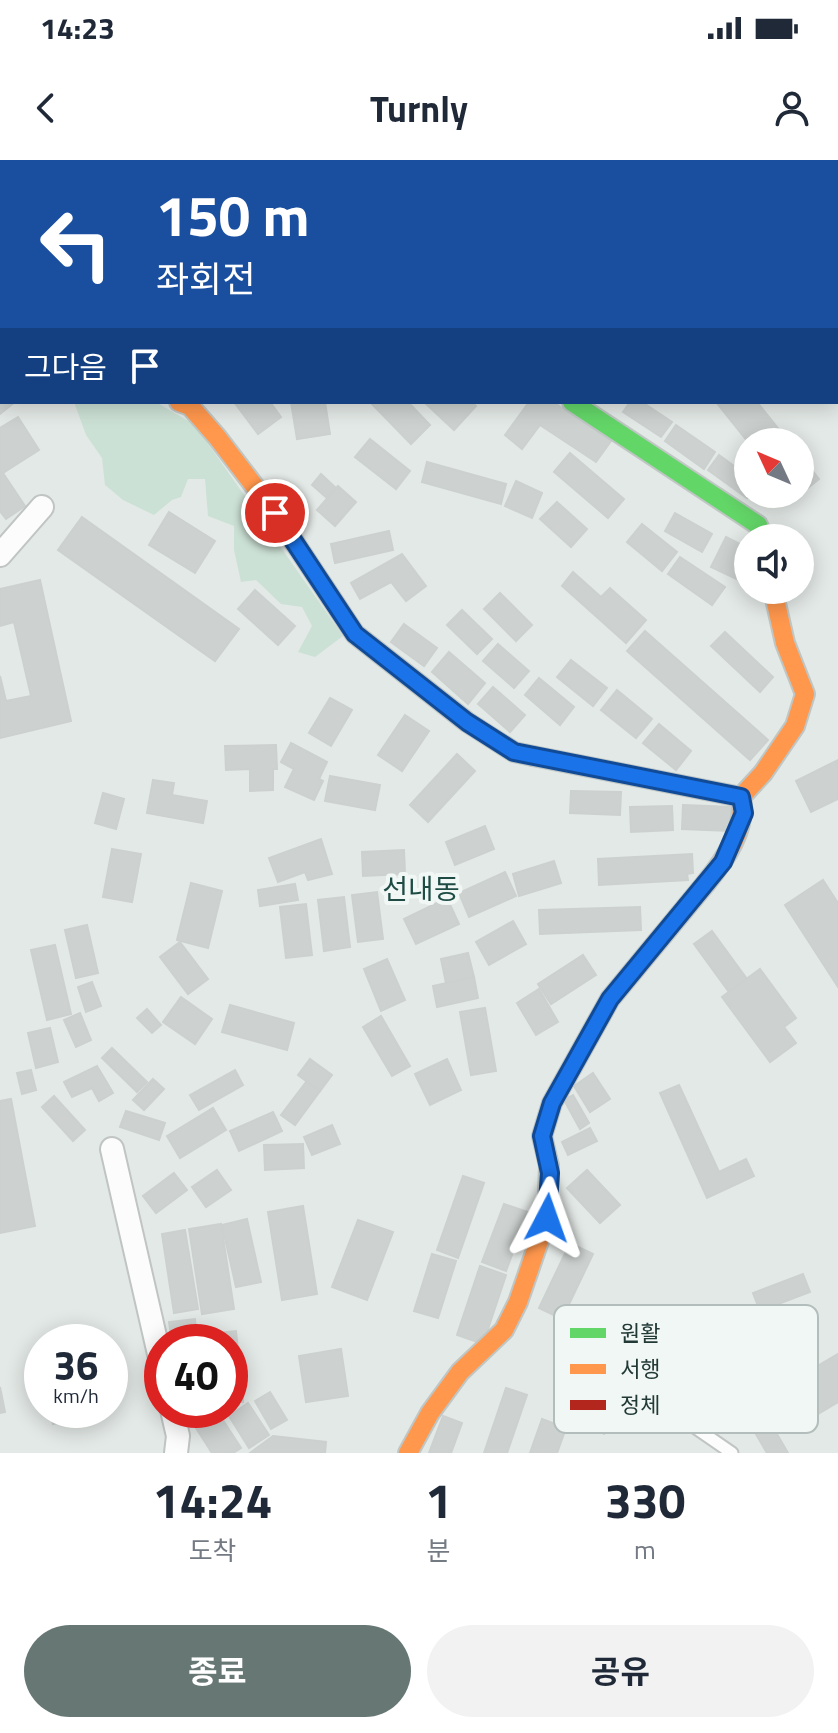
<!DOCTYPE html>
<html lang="ko">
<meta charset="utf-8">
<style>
:root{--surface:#fff;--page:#f2f2f3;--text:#1f2937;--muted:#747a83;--accent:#667774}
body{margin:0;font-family:"Titillium Web","Noto Sans KR",sans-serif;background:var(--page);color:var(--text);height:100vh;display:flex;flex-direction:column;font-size:30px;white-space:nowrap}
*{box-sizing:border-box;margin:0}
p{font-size:26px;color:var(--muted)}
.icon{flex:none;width:44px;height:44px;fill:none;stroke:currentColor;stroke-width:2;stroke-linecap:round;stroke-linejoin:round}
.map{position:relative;height:1293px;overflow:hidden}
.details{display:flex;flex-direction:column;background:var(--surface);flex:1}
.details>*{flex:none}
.banner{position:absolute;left:0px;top:0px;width:838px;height:244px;box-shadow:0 4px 20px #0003;background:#1a4fa0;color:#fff;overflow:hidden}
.needle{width:52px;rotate:314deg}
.buttons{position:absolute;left:734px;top:268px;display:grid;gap:16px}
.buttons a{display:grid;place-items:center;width:80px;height:80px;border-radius:50%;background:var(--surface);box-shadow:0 4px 20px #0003;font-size:40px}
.speed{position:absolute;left:24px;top:1164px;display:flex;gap:16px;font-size:40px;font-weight:700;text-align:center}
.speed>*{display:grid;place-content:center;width:104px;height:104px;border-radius:50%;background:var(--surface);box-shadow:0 4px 20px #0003;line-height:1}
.speed small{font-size:20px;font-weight:400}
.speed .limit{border:12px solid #d22;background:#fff;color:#111}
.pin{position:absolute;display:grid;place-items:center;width:68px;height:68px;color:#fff;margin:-34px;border:4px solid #fff;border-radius:50%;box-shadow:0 2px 8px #0007}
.me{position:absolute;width:88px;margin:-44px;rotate:4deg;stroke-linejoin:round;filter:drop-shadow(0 0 6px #0008)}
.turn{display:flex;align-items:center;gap:28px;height:168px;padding:0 24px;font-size:36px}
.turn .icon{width:104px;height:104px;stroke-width:2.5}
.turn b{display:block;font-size:56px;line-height:68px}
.then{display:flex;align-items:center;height:76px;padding:0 24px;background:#0003;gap:16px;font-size:30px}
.eta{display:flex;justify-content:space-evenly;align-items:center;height:136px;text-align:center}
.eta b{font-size:48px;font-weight:700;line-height:56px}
.primary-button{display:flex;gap:16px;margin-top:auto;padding:16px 24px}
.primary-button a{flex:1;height:92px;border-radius:48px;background:var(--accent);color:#fff;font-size:32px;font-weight:700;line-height:92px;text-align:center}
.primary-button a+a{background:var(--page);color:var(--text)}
.status{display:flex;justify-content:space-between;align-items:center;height:56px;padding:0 40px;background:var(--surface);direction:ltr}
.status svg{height:22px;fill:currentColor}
header{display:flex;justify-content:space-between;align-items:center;height:104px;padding:0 24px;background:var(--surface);font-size:36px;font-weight:700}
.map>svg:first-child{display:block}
.green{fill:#cce1d5}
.building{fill:#cdd2d1;stroke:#ccd1cf;stroke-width:2}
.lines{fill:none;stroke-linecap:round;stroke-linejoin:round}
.lane-casing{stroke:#c0c5c3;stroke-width:15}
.street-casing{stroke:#c0c5c3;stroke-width:26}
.fast-casing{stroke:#bfc6c4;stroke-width:22}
.slow-casing{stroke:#bfc6c4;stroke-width:22}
.jam-casing{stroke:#bfc6c4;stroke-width:22}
.lane{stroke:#fbfcfb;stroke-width:11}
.street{stroke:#fbfcfb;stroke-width:22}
.fast{stroke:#63d668;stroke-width:18}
.slow{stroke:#ff974d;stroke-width:18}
.jam{stroke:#b3261e;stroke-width:18}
.route-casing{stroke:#114b97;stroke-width:20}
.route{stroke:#1a73e8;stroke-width:14}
.labels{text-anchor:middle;stroke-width:8;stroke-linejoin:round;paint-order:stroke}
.quarter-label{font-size:28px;fill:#1f4b45;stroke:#f1f7f5}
.key{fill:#f1f7f5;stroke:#b3bebc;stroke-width:2}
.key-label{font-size:22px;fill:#223a36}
</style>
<div class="status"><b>14:23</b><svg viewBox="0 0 49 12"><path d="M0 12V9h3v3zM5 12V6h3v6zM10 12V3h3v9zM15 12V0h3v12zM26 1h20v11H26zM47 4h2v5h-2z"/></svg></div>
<header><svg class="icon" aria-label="back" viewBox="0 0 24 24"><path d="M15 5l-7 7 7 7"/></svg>Turnly<svg class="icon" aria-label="person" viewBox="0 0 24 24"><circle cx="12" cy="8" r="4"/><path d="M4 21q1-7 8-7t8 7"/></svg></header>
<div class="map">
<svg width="838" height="1293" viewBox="0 0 838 1293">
<rect width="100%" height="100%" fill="#e3e9e6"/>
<g class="green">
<path d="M516,0H755L756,2H519Z"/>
<path d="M832,0H838L836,149V2H831Z"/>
<path d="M74,242H156L195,265L343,476L315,497L298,492L312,466L302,447L281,444L256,420L241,422L234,390V366L208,356L205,319H188L181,337L172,340L154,355L123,340L105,325L102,298L86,275Z"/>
</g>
<g class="building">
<path d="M0,0H95V2H2L0,10Z"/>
<path d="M256,0H303L314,2H256Z"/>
<path d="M345,0H384L344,2Z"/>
<path d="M422,0H467L466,2Z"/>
<path d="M0,201L2,242H15L0,254Z"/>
<path d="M234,242H270L281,257L258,274Z"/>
<path d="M291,242H325L330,274L297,279Z"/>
<path d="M370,242H408L430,265L411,284Z"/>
<path d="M424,242H472L476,246L454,270Z"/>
<path d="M529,242H553L611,281L596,302L540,265L522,289L505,275Z"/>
<path d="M630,242H642L672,262L661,277L623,252Z"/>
<path d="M716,242H757L789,282H748Z"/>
<path d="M18,257L39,290L3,313L25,346L6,359L0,351V268Z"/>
<path d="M676,265L715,292L704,309L665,281Z"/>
<path d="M370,279L410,311L396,329L355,297Z"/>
<path d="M570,293L624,339L608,358L554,312Z"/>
<path d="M719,295L748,316L750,334L747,338L708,310Z"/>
<path d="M800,295L819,319L794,339L789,334H800Z"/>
<path d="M427,302L506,324L501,344L422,322Z"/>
<path d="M321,314L336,328L327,338L312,325Z"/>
<path d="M516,321L542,333L532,358L505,346Z"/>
<path d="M338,326L356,342L335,366L317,350Z"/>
<path d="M557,342L587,369L571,387L540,359Z"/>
<path d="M169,352L215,381L195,413L149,385Z"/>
<path d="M675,353L712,374L702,392L665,371Z"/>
<path d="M82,357L239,469L215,501L58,390Z"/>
<path d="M642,364L677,392L662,411L627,382Z"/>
<path d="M389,371L393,390L335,403L331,384Z"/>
<path d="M726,377L748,388L747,424L711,407Z"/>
<path d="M402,394L426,426L406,441L391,422L360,439L351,423Z"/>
<path d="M680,397L725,427L712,445L668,414Z"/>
<path d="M573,412L601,437L610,428L646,460L626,483L562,426Z"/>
<path d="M40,420L71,561L0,578V516L6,541L31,536L14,462L0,466V429Z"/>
<path d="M255,430L295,466L278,485L238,449Z"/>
<path d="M500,433L532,465L516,481L484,449Z"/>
<path d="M462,450L492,479L477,494L447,465Z"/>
<path d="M404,464L437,488L424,506L391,482Z"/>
<path d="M645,471L768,580L750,600L627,491Z"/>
<path d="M725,472L773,517L760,532L711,486Z"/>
<path d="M498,484L529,511L514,528L483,501Z"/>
<path d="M449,492L485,523L468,544L432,512Z"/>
<path d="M571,500L607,528L593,546L557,517Z"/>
<path d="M539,518L574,547L560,565L525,535Z"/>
<path d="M493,527L525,555L510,572L478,544Z"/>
<path d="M617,530L652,559L636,578L601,550Z"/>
<path d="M330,538L352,550L331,586L309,573Z"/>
<path d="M405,555L429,571L402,611L378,595Z"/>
<path d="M659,564L691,591L676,610L643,583Z"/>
<path d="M291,583L327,602L319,619L323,621L314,640L285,627L294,609L281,602Z"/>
<path d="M276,585L277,609H273V630L250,631V609L226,610L225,586Z"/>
<path d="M457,594L475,611L428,662L410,645Z"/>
<path d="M838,600V639L811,652L796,621Z"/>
<path d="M330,616L380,625L375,650L325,641Z"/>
<path d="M153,620L174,623L172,635L207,641L203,663L147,653Z"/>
<path d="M571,631L621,632L620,655L570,653Z"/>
<path d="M103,633L124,639L116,669L95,663Z"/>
<path d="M683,645L732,647L730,671L682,669Z"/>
<path d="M672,646L673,670L631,672L630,647Z"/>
<path d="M485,666L494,689L455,705L446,682Z"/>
<path d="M321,679L332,714L308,720L305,712L278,722L269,698Z"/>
<path d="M112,689L141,694L132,742L103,737Z"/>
<path d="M404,690L405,714L363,716L362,692Z"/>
<path d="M692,694L693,713L687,714L688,720L599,725L598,699Z"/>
<path d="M554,701L561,723L519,736L513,714Z"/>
<path d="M505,712L516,736L469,757L459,733Z"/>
<path d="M823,720L838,743V827L785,745Z"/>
<path d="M191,723L222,731L208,788L177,780Z"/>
<path d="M295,724L298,740L260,746L258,730Z"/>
<path d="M377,732L383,779L358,782L352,735Z"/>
<path d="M344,737L350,787L324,791L318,740Z"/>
<path d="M447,738L459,764L416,784L404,759Z"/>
<path d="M306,744L312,795L286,798L280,747Z"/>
<path d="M640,747L641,770L540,774L539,750Z"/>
<path d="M513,761L526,784L489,805L476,782Z"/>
<path d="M87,765L98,813L76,818L65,770Z"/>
<path d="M712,771L747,819L729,832L694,784Z"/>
<path d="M180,782L208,819L188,834L160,797Z"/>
<path d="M55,785L71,854L47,860L31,790Z"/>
<path d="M468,793L474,817L446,823L441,799Z"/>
<path d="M583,795L596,815L551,844L538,824Z"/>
<path d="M387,799L405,840L381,851L364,809Z"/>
<path d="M760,809L796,858L784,867L796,883L770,902L722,837Z"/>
<path d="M474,817L478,838L437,847L433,826Z"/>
<path d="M92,822L101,846L86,852L78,827Z"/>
<path d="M539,829L558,862L536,875L517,843Z"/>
<path d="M181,837L212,859L195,884L163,862Z"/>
<path d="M230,845L294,863L287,890L222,872Z"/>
<path d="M485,848L496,911L471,915L460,852Z"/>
<path d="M147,849L161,865L152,873L137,858Z"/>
<path d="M80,853L91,880L76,887L64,860Z"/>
<path d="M381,856L410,906L392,916L363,867Z"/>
<path d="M50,868L58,902L36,908L28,873Z"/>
<path d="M112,888L147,922L137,932L102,898Z"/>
<path d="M310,899L332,915L320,931L298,915Z"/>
<path d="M447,899L461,930L430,945L415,914Z"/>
<path d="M97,906L113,933L99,941L92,928L72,937L64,922Z"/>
<path d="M31,910L36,930L22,934L17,913Z"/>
<path d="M235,910L243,925L199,950L190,935Z"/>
<path d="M593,913L610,939L590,952L574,926Z"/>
<path d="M153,919L164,929L144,950L133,940Z"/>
<path d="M306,922L320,931L295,965L281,955Z"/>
<path d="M679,925L719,1012L746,999L754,1016L707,1038L660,933Z"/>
<path d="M573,935L589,963L580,969L564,940Z"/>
<path d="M54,936L85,970L73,981L42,947Z"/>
<path d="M11,939L35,1066L0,1073V941Z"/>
<path d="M213,948L226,970L180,998L167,976Z"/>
<path d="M126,951L165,963L159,980L120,967Z"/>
<path d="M273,952L282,971L239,991L230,971Z"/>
<path d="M332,965L340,984L312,995L304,977Z"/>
<path d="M590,968L597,981L568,995L562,982Z"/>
<path d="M303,984L304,1008L265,1010L264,985Z"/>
<path d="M217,1010L231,1030L206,1047L192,1027Z"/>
<path d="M587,1010L620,1045L600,1063L567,1028Z"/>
<path d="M174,1013L187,1030L156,1053L143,1036Z"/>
<path d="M463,1016L484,1023L458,1098L437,1090Z"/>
<path d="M504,1044L528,1052L506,1111L482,1102Z"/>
<path d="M303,1046L317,1134L282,1140L268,1052Z"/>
<path d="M247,1059L261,1122L236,1127L222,1065Z"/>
<path d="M358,1060L393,1072L367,1140L332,1127Z"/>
<path d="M221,1064L234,1149L202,1154L189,1069Z"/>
<path d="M185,1070L198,1149L174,1153L162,1074Z"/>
<path d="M570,1083L593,1094L562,1159L539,1148Z"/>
<path d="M432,1094L456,1101L438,1158L414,1151Z"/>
<path d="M480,1106L506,1115L483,1184L457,1175Z"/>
<path d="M803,1114L810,1132L760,1151L753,1133Z"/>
<path d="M195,1159L197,1179L172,1182L169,1162Z"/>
<path d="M236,1171L240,1210L230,1211V1182H208L207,1174Z"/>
<path d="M341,1189L348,1236L306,1242L299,1196Z"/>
<path d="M838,1194V1242L791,1270L770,1234Z"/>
<path d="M230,1218H243V1242L230,1243Z"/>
<path d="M596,1218L622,1264L604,1274L579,1228Z"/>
<path d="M0,1227L5,1252L0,1253Z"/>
<path d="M506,1228L527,1235L507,1293H484Z"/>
<path d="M270,1232L287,1260L271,1269L255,1241Z"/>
<path d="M756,1238L788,1293H767L740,1247Z"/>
<path d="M248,1243L269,1275L249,1288L229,1256Z"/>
<path d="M50,1250H86L87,1256L53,1264Z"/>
<rect x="194" y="1250" width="16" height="8"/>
<path d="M219,1254L241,1288L233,1293H212L196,1268Z"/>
<path d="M443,1256L462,1263L451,1293H429Z"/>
<path d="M542,1259L566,1268L557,1293H530Z"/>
<path d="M273,1276L326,1282L325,1293H250Z"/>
</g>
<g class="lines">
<g class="lane-casing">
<path id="lane" d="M674,1253L732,1293"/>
</g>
<g class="street-casing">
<g id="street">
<path d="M107,2L108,0"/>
<path d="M0,142H2"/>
<path d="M0,395L42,347"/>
<path d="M112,989L162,1207"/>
<path d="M172,1250L178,1276L176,1293"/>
</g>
</g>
<g class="fast-casing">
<g id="fast">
<path d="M572,242L758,365L764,378"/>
<path d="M533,596L741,637"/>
</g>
</g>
<g class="slow-casing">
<g id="slow">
<path d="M179,242L190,246L217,277L275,353L355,474L467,562L514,592L533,596"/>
<path d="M706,723C725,700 747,668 741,637L763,613L795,566L805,534L785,483L773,430"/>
<path d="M408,1293L430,1253L460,1212L504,1170L518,1142L547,1058L549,1006"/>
</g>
</g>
<g class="jam-casing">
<path id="jam" d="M549,1006L542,976L552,943L610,839L706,723"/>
</g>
<use href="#lane" class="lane"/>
<use href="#street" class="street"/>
<use href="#fast" class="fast"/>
<use href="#slow" class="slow"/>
<use href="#jam" class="jam"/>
</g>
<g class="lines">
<g class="route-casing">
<path id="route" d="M275,353L355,474L467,562L514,592L741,637L744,653L723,702L610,839L552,943L542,976L550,1013L547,1058"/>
</g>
<use href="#route" class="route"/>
</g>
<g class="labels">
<g class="quarter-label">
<text x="421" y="739">선내동</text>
</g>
</g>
<rect x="554" y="1145" width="264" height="128" rx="12" class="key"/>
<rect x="570" y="1168" width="36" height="10" fill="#63d668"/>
<rect x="570" y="1204" width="36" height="10" fill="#ff974d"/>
<rect x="570" y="1240" width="36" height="10" fill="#b3261e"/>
<g class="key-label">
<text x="620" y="1181">원활</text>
<text x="620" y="1217">서행</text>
<text x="620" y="1253">정체</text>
</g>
</svg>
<div class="buttons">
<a><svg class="needle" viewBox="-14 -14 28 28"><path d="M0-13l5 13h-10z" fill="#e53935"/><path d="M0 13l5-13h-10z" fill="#747a83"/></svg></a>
<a><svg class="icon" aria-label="sound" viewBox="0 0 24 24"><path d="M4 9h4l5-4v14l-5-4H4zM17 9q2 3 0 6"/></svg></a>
</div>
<div class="speed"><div>36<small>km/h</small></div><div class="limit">40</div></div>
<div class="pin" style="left:275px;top:353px;background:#d93025"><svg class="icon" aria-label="arrive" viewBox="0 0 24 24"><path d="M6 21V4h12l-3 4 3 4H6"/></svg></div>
<svg class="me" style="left:547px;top:1058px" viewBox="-20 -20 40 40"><path d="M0-17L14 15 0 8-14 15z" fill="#1a73e8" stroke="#fff" stroke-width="4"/></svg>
<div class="banner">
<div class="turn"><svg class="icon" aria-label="left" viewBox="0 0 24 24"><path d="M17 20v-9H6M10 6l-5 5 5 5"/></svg><div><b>150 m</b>좌회전</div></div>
<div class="then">그다음<svg class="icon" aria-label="arrive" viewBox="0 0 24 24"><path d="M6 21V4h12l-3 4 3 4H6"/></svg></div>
</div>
</div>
<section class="details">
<div class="eta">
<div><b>14:24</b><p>도착</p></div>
<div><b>1</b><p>분</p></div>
<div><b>330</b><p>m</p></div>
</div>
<div class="primary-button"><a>종료</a><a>공유</a></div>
</section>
